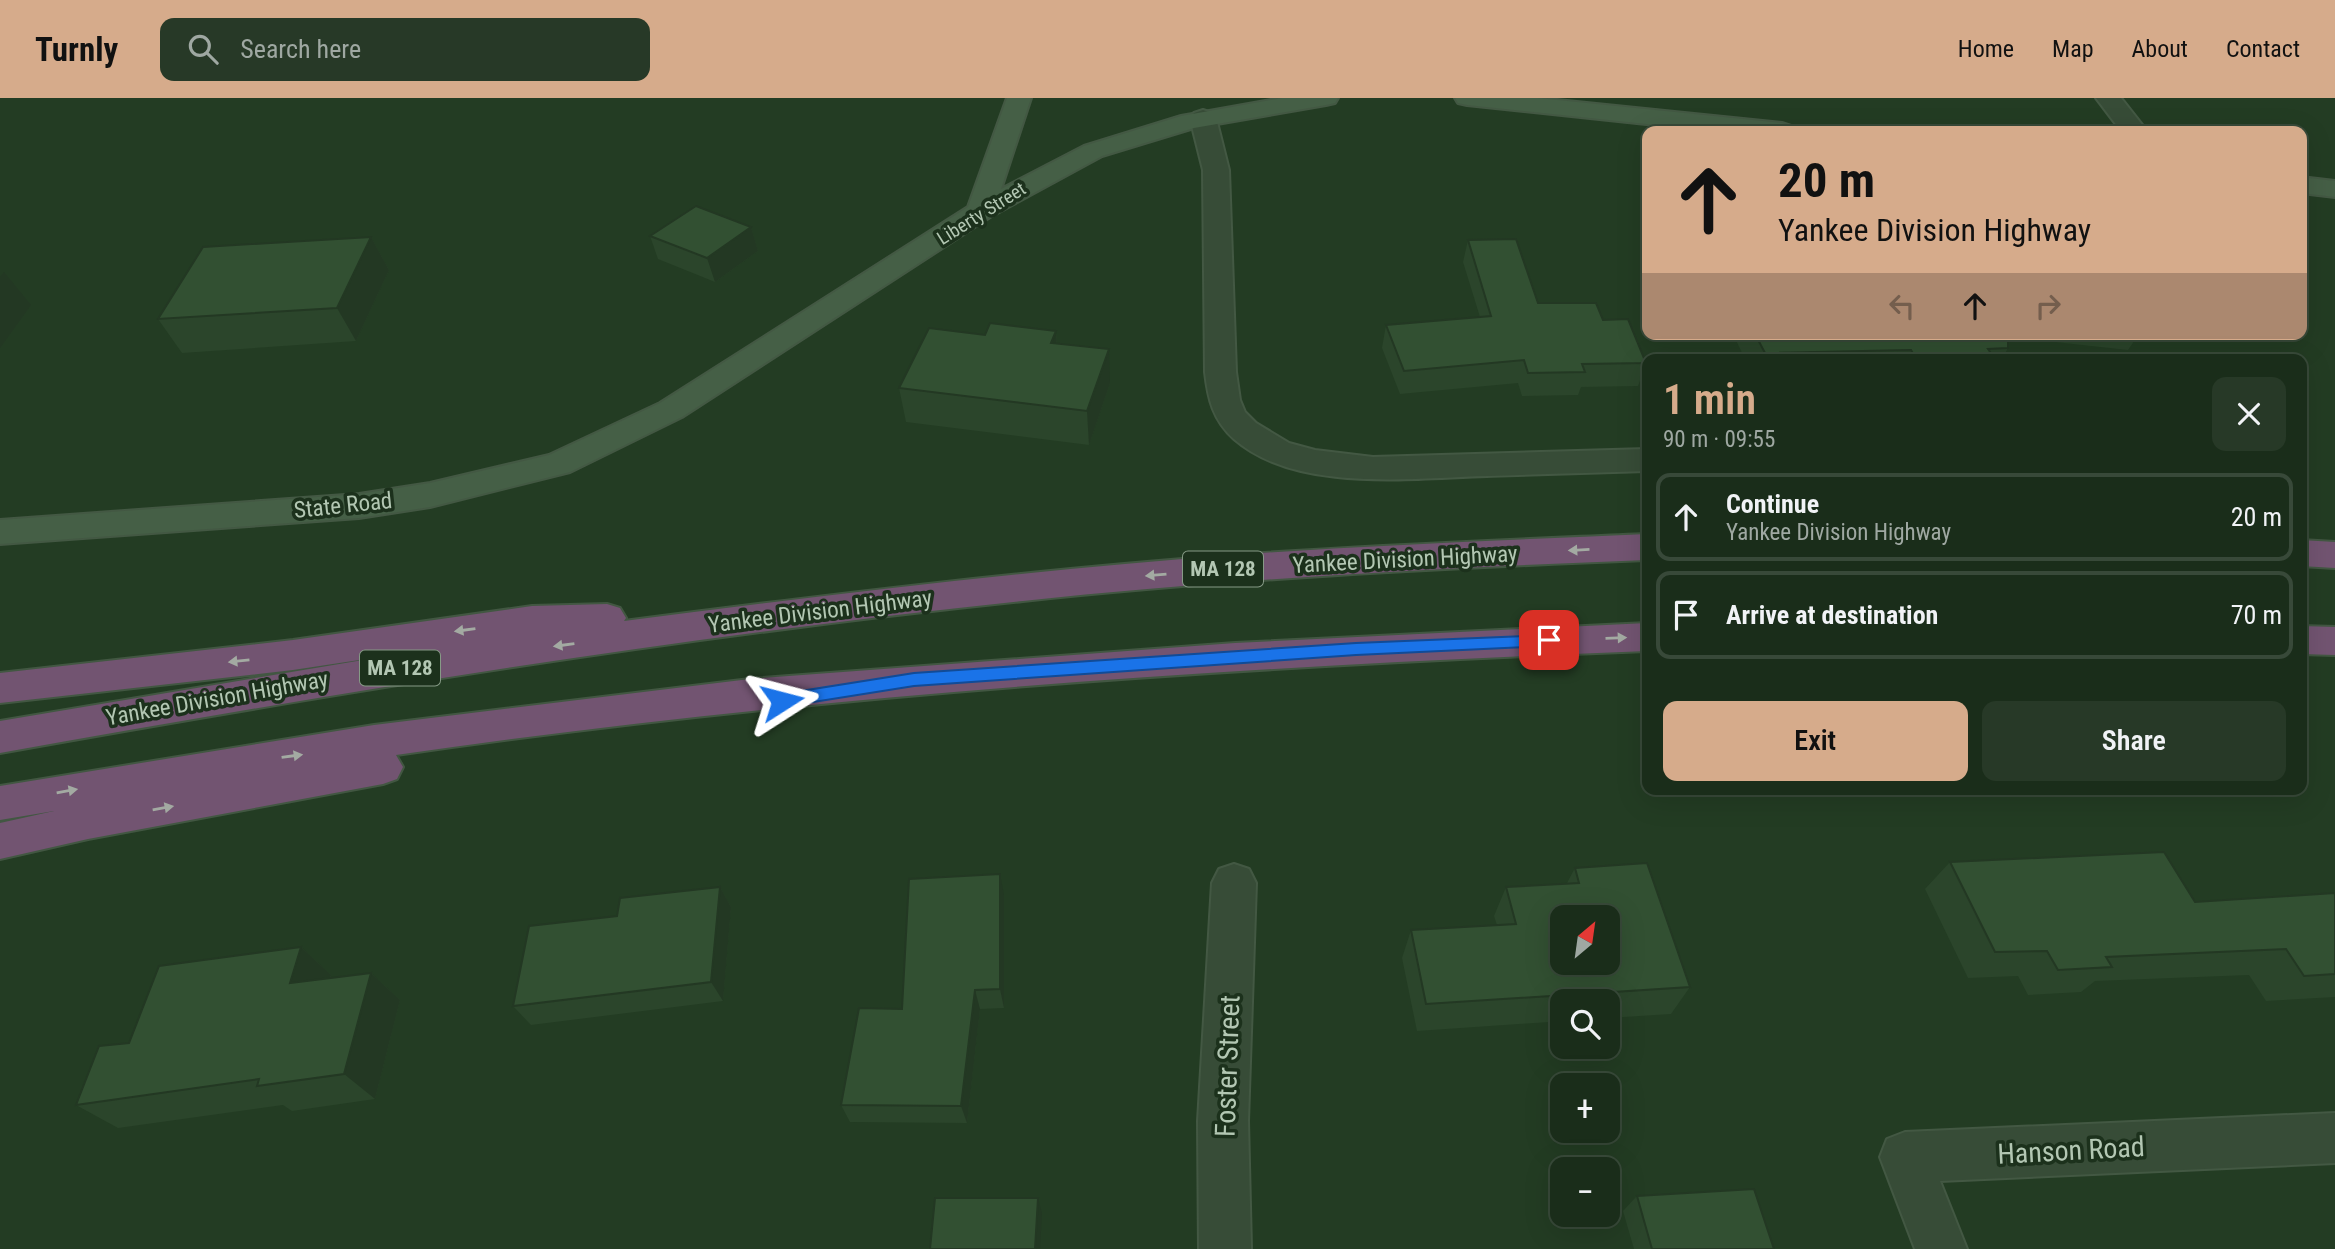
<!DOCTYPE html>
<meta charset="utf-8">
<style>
:root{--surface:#1a2d1a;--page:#273927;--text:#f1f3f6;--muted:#9fa8a2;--line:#384939;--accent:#d6ab8b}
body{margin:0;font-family:"Roboto Condensed",sans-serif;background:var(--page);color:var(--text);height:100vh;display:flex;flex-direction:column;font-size:26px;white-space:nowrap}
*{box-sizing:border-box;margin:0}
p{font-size:23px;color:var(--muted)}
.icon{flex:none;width:38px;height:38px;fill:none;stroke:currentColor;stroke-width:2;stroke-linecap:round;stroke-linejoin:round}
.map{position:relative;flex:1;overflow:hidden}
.side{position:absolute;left:1642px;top:256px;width:665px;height:441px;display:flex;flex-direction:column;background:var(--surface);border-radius:14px;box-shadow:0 7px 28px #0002,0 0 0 2px var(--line)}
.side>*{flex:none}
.banner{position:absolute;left:1642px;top:28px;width:665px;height:214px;border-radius:14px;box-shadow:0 7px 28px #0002,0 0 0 2px var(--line);background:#d6ab8b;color:#111;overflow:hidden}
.needle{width:46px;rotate:29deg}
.buttons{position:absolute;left:1550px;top:807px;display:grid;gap:14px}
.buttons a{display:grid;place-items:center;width:70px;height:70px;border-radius:14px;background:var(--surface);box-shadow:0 7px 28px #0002,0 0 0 2px var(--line);font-size:35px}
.pin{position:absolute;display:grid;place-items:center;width:60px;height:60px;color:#fff;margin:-30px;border-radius:14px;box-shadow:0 4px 10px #0006}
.me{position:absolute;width:77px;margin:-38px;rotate:81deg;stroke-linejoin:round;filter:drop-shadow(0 0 5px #0008)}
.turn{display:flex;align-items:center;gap:24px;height:147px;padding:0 21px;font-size:32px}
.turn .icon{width:91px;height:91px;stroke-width:2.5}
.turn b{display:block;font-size:49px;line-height:60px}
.lanes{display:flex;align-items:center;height:66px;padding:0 21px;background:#0003;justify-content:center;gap:35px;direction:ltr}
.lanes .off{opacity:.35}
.round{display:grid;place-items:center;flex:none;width:74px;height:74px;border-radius:14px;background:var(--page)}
.overview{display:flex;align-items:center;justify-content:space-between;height:119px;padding:0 21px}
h1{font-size:42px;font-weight:600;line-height:52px;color:var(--accent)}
.cta{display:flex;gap:14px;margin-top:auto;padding:14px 21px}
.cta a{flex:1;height:80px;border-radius:14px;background:var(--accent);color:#111;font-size:28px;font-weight:600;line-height:80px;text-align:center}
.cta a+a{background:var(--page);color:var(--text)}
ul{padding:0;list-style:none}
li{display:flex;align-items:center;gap:21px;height:88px;margin:0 14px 10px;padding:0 7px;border:4px solid var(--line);border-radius:14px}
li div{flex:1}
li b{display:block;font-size:26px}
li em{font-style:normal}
header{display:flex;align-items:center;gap:42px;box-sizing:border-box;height:98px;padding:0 35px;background:var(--accent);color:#111}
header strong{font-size:33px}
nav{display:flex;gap:38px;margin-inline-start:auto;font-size:24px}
.search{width:490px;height:63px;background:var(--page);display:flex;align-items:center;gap:18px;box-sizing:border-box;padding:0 24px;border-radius:14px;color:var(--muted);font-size:26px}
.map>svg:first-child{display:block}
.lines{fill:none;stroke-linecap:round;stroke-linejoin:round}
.minor-casing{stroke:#435843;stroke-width:4}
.secondary-casing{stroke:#435843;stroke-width:4}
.motorway-casing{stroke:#425742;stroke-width:4}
.minor{fill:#374c37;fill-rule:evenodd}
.secondary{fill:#455f46;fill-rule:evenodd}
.motorway{fill:#725471;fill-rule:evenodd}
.wall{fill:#2b452b}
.shaded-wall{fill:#233823}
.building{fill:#325032;stroke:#233823;stroke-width:2;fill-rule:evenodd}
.oneway{fill:#a3aaa2}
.route{fill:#1a73e8;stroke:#114b97;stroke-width:2}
.labels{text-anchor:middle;stroke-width:7;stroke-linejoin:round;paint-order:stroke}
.far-street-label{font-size:19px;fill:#b3c7b3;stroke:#1c311c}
.shield{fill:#1c311c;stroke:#869a86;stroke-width:2}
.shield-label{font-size:21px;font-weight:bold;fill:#b3c7b3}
.street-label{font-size:23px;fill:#b3c7b3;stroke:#1c311c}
.near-street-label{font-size:28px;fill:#b3c7b3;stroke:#1c311c}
</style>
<header>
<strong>Turnly</strong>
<div class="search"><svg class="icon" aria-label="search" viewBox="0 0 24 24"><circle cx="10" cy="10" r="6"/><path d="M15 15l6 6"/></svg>Search here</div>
<nav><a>Home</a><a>Map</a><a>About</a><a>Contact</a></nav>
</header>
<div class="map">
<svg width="2335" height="1151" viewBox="0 0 2335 1151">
<rect width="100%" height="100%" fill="#233c23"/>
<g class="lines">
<g class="minor-casing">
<g id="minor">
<path d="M2096,0H2121L2147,33H2121Z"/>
<path d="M1203,12L1212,15L1216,20L1229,72L1236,274L1240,302L1245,314L1256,325L1289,345L1315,352L1373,359L1647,351V373C1593,375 1540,376 1487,378C1410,380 1296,395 1234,341C1213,322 1208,301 1205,274L1203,72L1190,20L1194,15Z"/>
<path d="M1234,766L1249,771L1256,785L1248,1023L1251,1151H1199L1198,1023L1212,785L1219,771Z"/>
<path d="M2335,1015V1065L1940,1083L1967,1151H1915L1880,1059L1887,1041L1905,1034Z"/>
</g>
</g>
<g class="secondary-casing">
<g id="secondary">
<path d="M1007,0H1031L1001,91L1084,48L1181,18L1282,0H1338L1335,5L1326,7L1194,30L1102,58L990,119L682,319L570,374L430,409L359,420L0,446V422L359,396L430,385L549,357L660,305L968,109Z"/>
<path d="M1455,0H1538L1782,25L1791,28L1795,33H1712L1467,7L1458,5Z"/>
<path d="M2301,79L2335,83V99L2301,95Z"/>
</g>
</g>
<g class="motorway-casing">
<g id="motorway">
<path d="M1647,436V462C1438,470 1230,481 1023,503C679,539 339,594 0,655V623L399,556L293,572L0,605V575L293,542L532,508L607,506L620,510L626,520L624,523C827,497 1030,472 1234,457C1372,447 1509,442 1647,436Z"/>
<path d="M2301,442L2335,444V470L2301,468Z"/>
<path d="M1647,525V553C1229,569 810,597 396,657L403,669L397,681L383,686L88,741L0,761V725L54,713L0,722V688L374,627L750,581L1235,545Z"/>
<path d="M2301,528L2335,529V557L2301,556Z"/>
</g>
</g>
<use href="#minor" class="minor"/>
<use href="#secondary" class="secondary"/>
<use href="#motorway" class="motorway"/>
</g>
<g class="wall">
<path d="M751,129L758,153L715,184L658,161L650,138Z"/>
<path d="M371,139L389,172L356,243L182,255L158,221Z"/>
<path d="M1468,142L1538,205L1603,222L1646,265L1638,288L1581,289L1578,297L1522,298L1518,285L1400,296L1382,250L1386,227L1480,219L1463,164Z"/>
<path d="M1056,233L1057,245L1110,285L1089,347L906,324L899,290L985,237Z"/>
<path d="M1733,236H2139L2128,252L2008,239V250L2002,261H1745Z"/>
<path d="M1950,764L2195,804L2335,795V899L2266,903L2249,877L2095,883L2081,894L2028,897L2018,878L1968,880L1925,791Z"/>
<path d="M1575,770L1690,889L1671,916L1608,920V903H1563V923L1417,933L1402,860L1411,832L1497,827L1494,818L1506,789L1567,785Z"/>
<path d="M720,789L731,809L723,903L531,927L513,908L617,818Z"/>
<path d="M1004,797V910L980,911L967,1025L850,1024L841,1007L902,911Z"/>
<path d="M301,849L331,877V880L371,875L400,902L375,1001L292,1013L283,1007L118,1030L76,1007Z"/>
<path d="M1637,1098L1774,1151H1634L1623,1113Z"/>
</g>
<g class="shaded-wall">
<path d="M751,129L758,153L715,184L707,160Z"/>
<path d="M371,139L389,172L356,243L337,210Z"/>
<path d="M4,174L31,207L0,250V179Z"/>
<path d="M1056,233L1058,266L1051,245Z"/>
<path d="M1109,251L1110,285L1089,347L1087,313Z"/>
<path d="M1000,776L1004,797V910L1000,891Z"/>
<path d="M720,789L731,809L723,903L711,884Z"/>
<path d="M301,849L331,877L322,912L290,885Z"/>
<path d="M371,875L400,902L375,1001L344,976Z"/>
<path d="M975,892L980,911L967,1025L961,1008Z"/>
<path d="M1038,1100L1042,1115L1040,1151H1035Z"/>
</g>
<g class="building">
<path d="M696,108L751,129L707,160L650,138Z"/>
<path d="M371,139L337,210L158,221L203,149Z"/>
<path d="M1516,141L1538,205H1596L1603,222L1628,221L1646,265L1582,266L1585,274L1528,275L1524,262L1404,273L1386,227L1491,218L1468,142Z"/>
<path d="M990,225L1056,233L1051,245L1109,251L1087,313L899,290L929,230L985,237Z"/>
<path d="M1755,236H2008V250L1988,251L1995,261H1916L1911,252L1765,255Z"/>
<path d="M2164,754L2195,804L2335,795V876L2304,878L2286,851L2106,859L2112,869L2058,872L2047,853L1995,854L1950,764Z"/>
<path d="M1647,765L1690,889L1426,906L1411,832L1516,826L1506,789L1579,785L1575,770ZM1563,819H1608V864H1563Z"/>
<path d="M1000,776V891L975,892L961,1008L841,1007L859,910L902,911L909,781Z"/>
<path d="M720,789L711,884L513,908L529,828L617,818L620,800Z"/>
<path d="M301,849L290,885L371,875L344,976L257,988L259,981L76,1007L99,948L129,945L159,868Z"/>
<path d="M1754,1091L1774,1151H1652L1637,1098Z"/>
<path d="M935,1100H1038L1035,1151H930Z"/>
</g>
<defs><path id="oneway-solid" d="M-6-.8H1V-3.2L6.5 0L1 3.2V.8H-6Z" transform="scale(1.75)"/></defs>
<g class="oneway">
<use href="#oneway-solid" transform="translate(1579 452) rotate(177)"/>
<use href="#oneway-solid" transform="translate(1156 477) rotate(175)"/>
<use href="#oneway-solid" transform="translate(465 532) rotate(172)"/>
<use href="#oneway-solid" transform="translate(1616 540) rotate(-2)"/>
<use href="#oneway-solid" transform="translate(564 547) rotate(172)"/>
<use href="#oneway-solid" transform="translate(239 563) rotate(174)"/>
<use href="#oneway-solid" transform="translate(292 658) rotate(-8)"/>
<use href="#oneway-solid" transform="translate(67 693) rotate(-10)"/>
<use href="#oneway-solid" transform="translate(163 710) rotate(-10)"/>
</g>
<path class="route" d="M1549,537L1557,542L1549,548L1356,557L914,588L782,609L774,603L782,596L914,575L1356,545Z"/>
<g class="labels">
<g class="far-street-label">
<text transform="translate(981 115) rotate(-32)" y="7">Liberty Street</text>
</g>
<g class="shield">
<rect x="1183" y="453.5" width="80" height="35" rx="5"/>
<rect x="360" y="552.5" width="80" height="35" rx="5"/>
</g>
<g class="shield-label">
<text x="1223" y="478">MA 128</text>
<text x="400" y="577">MA 128</text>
</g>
<g class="street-label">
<text transform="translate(343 407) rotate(-6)" y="8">State Road</text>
<text transform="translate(1405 461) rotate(-3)" y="8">Yankee Division Highway</text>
<text transform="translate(820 513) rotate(-7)" y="8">Yankee Division Highway</text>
<text transform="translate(217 600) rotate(-10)" y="8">Yankee Division Highway</text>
</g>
<g class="near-street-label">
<text transform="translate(1227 968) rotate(-88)" y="10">Foster Street</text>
<text transform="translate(2071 1052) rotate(-3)" y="10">Hanson Road</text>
</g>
</g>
</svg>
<div class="buttons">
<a><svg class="needle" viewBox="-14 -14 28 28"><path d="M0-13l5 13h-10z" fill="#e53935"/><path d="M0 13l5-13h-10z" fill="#9fa8a2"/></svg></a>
<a><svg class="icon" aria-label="search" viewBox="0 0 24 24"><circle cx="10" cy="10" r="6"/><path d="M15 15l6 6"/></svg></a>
<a>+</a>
<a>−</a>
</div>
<div class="pin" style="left:1549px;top:542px;background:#d93025"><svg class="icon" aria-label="arrive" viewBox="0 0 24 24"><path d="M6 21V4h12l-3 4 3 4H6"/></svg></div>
<svg class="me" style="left:782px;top:603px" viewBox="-20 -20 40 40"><path d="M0-17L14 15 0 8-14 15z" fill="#1a73e8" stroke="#fff" stroke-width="4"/></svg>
<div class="banner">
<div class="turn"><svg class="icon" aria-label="ahead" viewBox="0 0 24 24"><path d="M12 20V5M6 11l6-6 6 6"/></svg><div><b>20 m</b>Yankee Division Highway</div></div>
<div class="lanes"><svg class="icon off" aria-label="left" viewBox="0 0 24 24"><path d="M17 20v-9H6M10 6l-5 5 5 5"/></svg><svg class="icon" aria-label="ahead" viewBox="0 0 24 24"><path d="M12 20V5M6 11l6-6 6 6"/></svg><svg class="icon off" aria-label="right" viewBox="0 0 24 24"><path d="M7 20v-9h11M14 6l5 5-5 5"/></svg></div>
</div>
<section class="side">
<div class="overview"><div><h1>1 min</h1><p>90 m · 09:55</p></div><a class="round"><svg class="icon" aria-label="close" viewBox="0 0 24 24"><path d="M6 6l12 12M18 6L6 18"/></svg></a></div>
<ul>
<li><svg class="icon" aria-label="ahead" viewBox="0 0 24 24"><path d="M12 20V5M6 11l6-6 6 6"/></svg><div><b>Continue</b><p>Yankee Division Highway</p></div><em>20 m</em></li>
<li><svg class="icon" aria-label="arrive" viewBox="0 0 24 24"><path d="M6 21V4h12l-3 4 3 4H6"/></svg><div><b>Arrive at destination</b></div><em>70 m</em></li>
</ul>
<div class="cta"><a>Exit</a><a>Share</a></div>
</section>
</div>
